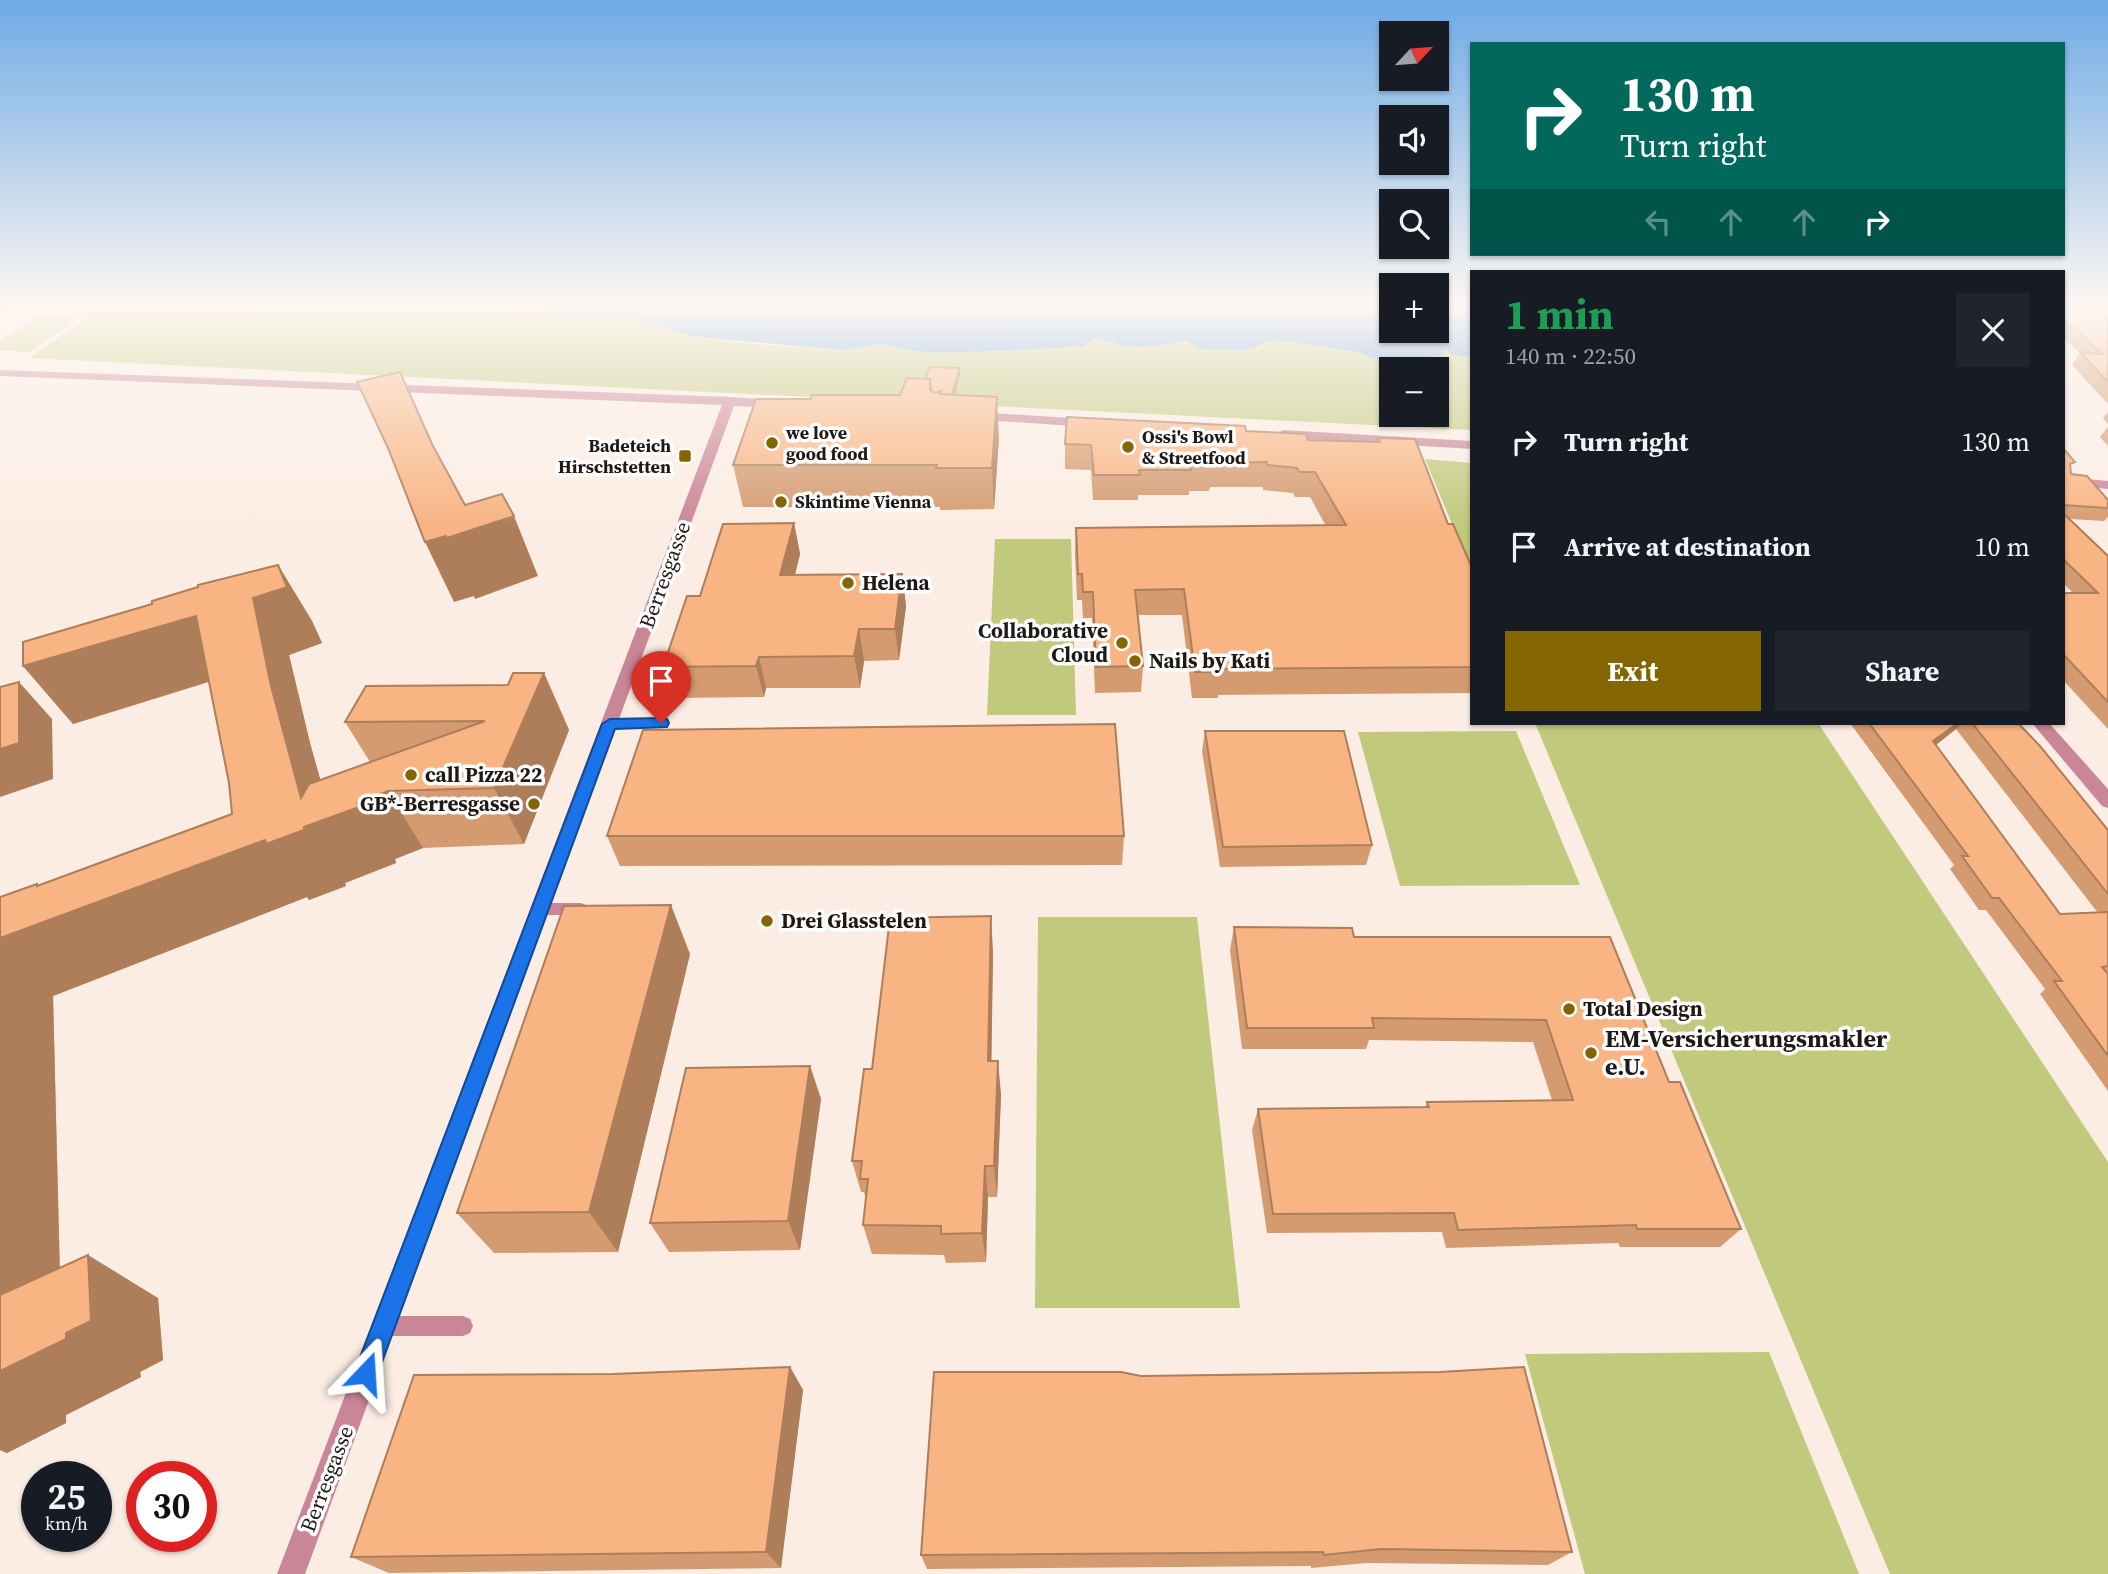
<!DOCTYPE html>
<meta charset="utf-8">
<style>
:root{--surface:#171b24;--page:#20242c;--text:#f1f3f6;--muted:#9ea1a6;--accent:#846600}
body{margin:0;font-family:"Source Serif 4",serif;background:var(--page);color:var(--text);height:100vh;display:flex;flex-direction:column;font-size:26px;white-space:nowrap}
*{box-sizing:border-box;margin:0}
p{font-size:23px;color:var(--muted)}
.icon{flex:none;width:38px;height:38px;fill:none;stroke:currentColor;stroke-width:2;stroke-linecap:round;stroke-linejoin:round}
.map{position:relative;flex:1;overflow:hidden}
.details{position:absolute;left:1470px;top:270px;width:595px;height:455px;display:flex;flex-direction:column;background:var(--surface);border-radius:0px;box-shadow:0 2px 5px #0004}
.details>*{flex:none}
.banner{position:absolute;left:1470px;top:42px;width:595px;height:214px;border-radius:0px;box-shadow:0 2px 5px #0004;background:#00695c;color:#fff;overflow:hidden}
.needle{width:46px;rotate:64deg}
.fabs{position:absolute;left:1379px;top:21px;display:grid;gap:14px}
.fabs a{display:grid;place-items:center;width:70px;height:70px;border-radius:0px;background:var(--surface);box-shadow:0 2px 5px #0004;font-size:35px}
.speed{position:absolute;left:21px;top:1461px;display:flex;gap:14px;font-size:35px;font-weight:700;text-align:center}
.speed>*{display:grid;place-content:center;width:91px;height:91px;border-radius:50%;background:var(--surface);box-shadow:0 2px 5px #0004;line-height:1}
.speed small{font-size:18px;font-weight:400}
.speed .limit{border:10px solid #d22;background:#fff;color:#111}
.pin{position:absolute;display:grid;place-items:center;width:60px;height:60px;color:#fff;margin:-72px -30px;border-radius:50% 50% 50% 0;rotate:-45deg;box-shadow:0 0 7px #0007}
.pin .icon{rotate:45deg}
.me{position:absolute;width:77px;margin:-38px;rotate:20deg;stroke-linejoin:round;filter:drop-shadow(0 0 5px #0008)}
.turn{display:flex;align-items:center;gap:24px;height:147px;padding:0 35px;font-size:32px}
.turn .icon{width:91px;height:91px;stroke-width:2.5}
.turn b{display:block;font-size:49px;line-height:60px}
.lanes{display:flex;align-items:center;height:66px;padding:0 35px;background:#0003;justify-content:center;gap:35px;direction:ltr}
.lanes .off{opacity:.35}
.round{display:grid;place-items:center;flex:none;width:74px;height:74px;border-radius:0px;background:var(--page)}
.overview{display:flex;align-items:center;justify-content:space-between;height:119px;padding:0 35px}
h1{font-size:42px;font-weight:700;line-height:52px;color:#1e9e55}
.cta{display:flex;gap:14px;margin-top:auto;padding:14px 35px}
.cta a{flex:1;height:80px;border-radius:0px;background:var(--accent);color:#fff;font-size:28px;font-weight:700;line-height:80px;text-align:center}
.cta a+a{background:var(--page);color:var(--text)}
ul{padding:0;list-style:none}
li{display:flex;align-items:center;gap:21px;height:105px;padding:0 35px}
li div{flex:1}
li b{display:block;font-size:26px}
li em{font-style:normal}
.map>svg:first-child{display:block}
.green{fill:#c0c97c;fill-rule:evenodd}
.water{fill:#579be3}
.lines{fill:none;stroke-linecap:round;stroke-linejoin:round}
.lane{fill:#c98697;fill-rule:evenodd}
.street{fill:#c98697;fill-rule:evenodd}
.wall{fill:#d59b70;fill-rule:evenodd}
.shaded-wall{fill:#ae7e5b}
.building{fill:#f8b482;stroke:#ae7e5b;stroke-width:2}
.route{fill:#1a73e8;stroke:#114b97;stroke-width:2}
.poi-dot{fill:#846600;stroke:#fdfdfd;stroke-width:2.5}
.labels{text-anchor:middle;stroke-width:7;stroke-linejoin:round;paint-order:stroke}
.far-poi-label{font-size:18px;font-weight:bold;fill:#1e1915;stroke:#fdfdfd;text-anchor:start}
.street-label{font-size:21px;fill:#1e1915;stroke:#fdfdfd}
.poi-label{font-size:21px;font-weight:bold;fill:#1e1915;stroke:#fdfdfd;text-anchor:start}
.near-poi-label{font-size:24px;font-weight:bold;fill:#1e1915;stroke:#fdfdfd;text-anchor:start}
</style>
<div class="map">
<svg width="2108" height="1574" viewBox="0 0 2108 1574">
<rect width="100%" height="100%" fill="#fbede3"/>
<g class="green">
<path d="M44,307H540L586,318L618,316L640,319L692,337L741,343L844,350L881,344L913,351L944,353L1083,346L1098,337C1127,352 1155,347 1186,341L1199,349L1246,350L1275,340L1359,352C1380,367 1418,358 1442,355L1445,350L1451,355L1472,357V430L29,358L92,314L38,312ZM1391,369H1437V415H1391Z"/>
<path d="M40,315L81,317L29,352L0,350V341Z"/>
<path d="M1425,459L1472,463V572Z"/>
<path d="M995,539H1071L1076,715H987Z"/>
<path d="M1535,723H1818L2108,1162V1574H1890Z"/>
<path d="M1516,731L1580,885L1400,886L1358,732Z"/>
<path d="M1038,917H1197L1240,1308H1035Z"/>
<path d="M1769,1352L1859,1574H1585L1525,1354Z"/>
</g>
<path class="water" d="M540,307H1391V331H1437V307H1472V357L1451,355L1445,350L1443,355C1418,358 1380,367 1359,352L1275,340L1246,350L1199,349L1186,341C1155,347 1127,352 1098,337L1083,346L1056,348L944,353L913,351L881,344L844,350L693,337L640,319L618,316L586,318Z"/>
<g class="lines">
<g class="lane">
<path d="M661,718L668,723L661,728L610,729L603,724L610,719Z"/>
<path d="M540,903H581L586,905L589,909L586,913L581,915H540L535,913L532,909L535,905Z"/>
<path d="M384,1316H463L470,1319L473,1326L470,1333L463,1336H384L377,1333L374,1326L377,1319Z"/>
</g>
<g class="street">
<path d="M0,370L730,397L776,400L782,404L776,408L734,406L305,1574H277L722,405L0,376Z"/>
<path d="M976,412L1087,419L1093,423L1087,427L972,419L970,416Z"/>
<path d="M1283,430L1472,441V449L1279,437L1277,434Z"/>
<path d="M2063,477L2108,481V489L2063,485Z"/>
<path d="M2032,723H2049L2108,789V808L2102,806Z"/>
</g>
</g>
<g class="wall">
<path d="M2063,307H2108V404L2072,365L2080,353L2063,338Z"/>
<path d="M960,374L955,395L999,438L994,509L940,510V507H743L733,465L811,399L900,395L925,379Z"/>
<path d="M2108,412V424L2103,418Z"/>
<path d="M2108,427V446L2100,437Z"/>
<path d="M1246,431L1308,440L1377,442L1378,438L1448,524L1472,568V693L1218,695V698H1192L1182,615H1138L1143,666L1141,692L1095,693L1092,618H1083L1082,600H1077L1075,553L1076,528L1326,526L1310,497H1295L1293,493L1263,490V487H1210L1209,491H1189V495H1138V500H1093L1091,470L1065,469V444Z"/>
<path d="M2063,448L2070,468L2071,474L2108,500V517L2104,521L2070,519L2108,556V729L2063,680V593H2073L2063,583Z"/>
<path d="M794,523L800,554L795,575L902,574L906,606L899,660L864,661L860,688H766L764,697L674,698L663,667L700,596Z"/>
<path d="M278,565L312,621L322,643L289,655L310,743L320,780L370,762L345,722L508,685L544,673L569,730L524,844L423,848L395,859L396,863L345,883L346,886L309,900L307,897L53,996L60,1268L158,1298L163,1360L140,1372L141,1377L66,1415V1423L7,1453L0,1450V897L38,886L232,814L229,783L209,682L73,724L23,666L152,604Z"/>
<path d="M1850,723H2018L2108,830V1091L2040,994L2045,989L1986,910H1979L1950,869L1954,865ZM1956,729L2098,913L2060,914L1936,745Z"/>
<path d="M1205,731L1372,845L1366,865L1220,867L1202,751Z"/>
<path d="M607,836H1124L1122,865L620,866Z"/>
<path d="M1234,927L1354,937H1610L1669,1082L1741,1229L1720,1247H1620L1618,1243L1446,1248L1442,1232L1267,1233L1252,1130L1258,1109L1425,1107L1427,1102L1552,1100L1533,1042L1369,1040L1366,1049H1242L1230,950Z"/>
<path d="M993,952L991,1061L1001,1094L997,1197H988L986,1262L946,1263L944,1255L872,1254L863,1225L866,1200L864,1192H861L852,1161L872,1069Z"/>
<path d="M690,954L618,1252L494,1253L457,1213Z"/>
<path d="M810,1066L821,1099L800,1250L669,1252L650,1223Z"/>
<path d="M790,1367L803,1390L781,1568L389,1573L351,1557L613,1374Z"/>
<path d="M934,1372L1572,1552L1548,1565L1366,1563L1311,1568V1566L927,1569L921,1555Z"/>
</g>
<g class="shaded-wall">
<path d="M0,307H14L0,315Z"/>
<path d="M960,368V374L951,407V401Z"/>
<path d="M997,397L999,438L994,509L992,468Z"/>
<path d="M514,516L538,576L475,599L474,596L454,602L425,542Z"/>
<path d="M794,523L800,554L787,606L780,575Z"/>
<path d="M278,565L312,621L322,643L289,655L310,743L331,817L357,803L388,791L423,848L395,859L396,863L345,883L346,886L309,900L307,897L53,996L60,1287L88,1255L158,1298L163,1360L140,1372L141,1377L66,1415V1423L7,1453L0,1450V933L37,886V884L67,913L301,798L271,686L253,598Z"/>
<path d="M902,574L906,606L899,660L895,629Z"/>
<path d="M196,616L236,673L73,724L23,666Z"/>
<path d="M859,629L864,661L860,688L854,656Z"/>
<path d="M759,657L766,688L764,697L756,666Z"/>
<path d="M544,673L569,730L524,844L494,788Z"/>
<path d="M19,682L52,719L53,779L0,797V749Z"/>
<path d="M1958,723H1962L1956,729L1923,755L1933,741Z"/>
<path d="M671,905L690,954L618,1252L589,1212Z"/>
<path d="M991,916L993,952L991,1094L988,1061Z"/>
<path d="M998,1061L1001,1094L997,1197L994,1166Z"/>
<path d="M810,1066L821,1099L800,1250L788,1221Z"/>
<path d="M985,1166L988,1197L986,1262L982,1233Z"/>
<path d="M790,1367L803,1390L781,1568L766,1552Z"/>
</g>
<g class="building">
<path d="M2063,307H2108V382L2080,352L2102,354L2063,318Z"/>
<path d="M930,367L960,368L952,395L941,394V391L935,393L931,390L930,379H925Z"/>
<path d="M400,372L432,444L465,505L502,494L514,516L447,538L446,536L425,542L388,448L357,382Z"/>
<path d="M907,378L930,379V390L935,393L941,391L940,394L997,397L992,468H936L937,465H733L756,399H811L812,395H900Z"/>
<path d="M1067,417L1245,426L1246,431L1306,434L1308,440L1380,442L1378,438L1415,439L1448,524H1453L1472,568V667L1221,669V672H1195L1184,589L1135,590L1143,666L1096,667L1093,592H1083L1082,574H1078L1076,528L1346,525L1315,472H1299L1297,468L1267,465V462L1212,463V466H1190L1191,470H1139L1140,475H1094L1091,445L1065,444Z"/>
<path d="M2063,448L2075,462L2070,464L2071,474L2087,476L2108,500V508L2063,505Z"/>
<path d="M2063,513L2108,556V702L2063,654V593H2098L2063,559Z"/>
<path d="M794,523L780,575L902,574L895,629H859L854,656L759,657L756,666L663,667L687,596H700L723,524Z"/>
<path d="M278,565L287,587L253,598L271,686L301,798L309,784L485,721L345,722L366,686L508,685L513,673H544L494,788L388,791L357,803L359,807L304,827V830L266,844L265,840L0,938V897L37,884V886L232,814L229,783L196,616L23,666V642L152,604V601L198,587V585Z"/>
<path d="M19,682V743L0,749V687Z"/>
<path d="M1869,723H1958L1933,741L2060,914L2108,912V966L2102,967L2108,974V1056L2054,981H2062L1999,898H1992L1962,856H1968Z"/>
<path d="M1972,723H2018L2040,746L2108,830V894Z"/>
<path d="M1115,724L1124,836H607L643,730Z"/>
<path d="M1205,731H1344L1372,845L1223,847Z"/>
<path d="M671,905L589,1212L457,1213L564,906Z"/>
<path d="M991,916L988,1061H998L994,1166H985L982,1233L941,1234V1226L863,1225L868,1179H860L862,1161H852L864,1069H872L890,918Z"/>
<path d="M1234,927L1352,928L1354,937H1610L1669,1082H1680L1741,1229H1637L1636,1225L1458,1230L1454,1213L1273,1214L1258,1109L1429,1107L1427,1102L1573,1100L1546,1020L1372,1018L1374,1028H1247Z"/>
<path d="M810,1066L788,1221L650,1223L686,1068Z"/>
<path d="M88,1255L91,1321L66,1333V1339L0,1371V1295Z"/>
<path d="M790,1367L766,1552L351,1557L414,1375L613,1374Z"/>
<path d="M1524,1367L1572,1552L1381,1549L1324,1555L1323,1552L921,1555L934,1372H1121L1141,1376L1440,1372Z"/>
</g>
<linearGradient id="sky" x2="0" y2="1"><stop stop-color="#6eaae6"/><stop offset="0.58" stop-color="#fdf7f2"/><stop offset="1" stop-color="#fdf7f2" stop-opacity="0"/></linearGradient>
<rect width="2108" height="527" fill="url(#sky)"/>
<path class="route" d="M661,718L667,719L669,723L667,727L615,729L378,1373L375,1381L366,1385L358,1381L354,1373L602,724L610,719Z"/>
<g class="poi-dot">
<circle cx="772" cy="443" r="7"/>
<circle cx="1128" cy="447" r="7"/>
<rect x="678" y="449" width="14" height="14" rx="3.5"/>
<circle cx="781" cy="502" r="7"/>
<circle cx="848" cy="583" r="7"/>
<circle cx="1122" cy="643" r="7"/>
<circle cx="1135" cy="661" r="7"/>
<circle cx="411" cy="775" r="7"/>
<circle cx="534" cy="804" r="7"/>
<circle cx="767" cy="921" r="7"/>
<circle cx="1569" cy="1009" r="7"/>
<circle cx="1591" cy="1053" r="7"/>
</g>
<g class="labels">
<g class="far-poi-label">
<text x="786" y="439">we love<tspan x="786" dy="21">good food</tspan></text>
<text x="1142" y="443">Ossi's Bowl<tspan x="1142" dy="21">&amp; Streetfood</tspan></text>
<text x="671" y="452" text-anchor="end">Badeteich<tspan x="671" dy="21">Hirschstetten</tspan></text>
<text x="795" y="508">Skintime Vienna</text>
</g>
<g class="street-label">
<text transform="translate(665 575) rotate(-70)" y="7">Berresgasse</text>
<text transform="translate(327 1479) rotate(-69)" y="7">Berresgasse</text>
</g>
<g class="poi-label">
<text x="862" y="590">Helena</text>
<text x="1108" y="638" text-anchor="end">Collaborative<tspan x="1108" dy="24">Cloud</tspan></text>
<text x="1149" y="668">Nails by Kati</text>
<text x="425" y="782">call Pizza 22</text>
<text x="520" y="811" text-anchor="end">GB*-Berresgasse</text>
<text x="781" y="928">Drei Glasstelen</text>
<text x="1583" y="1016">Total Design</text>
</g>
<g class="near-poi-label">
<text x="1605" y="1047">EM-Versicherungsmakler<tspan x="1605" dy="28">e.U.</tspan></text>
</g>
</g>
</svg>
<div class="fabs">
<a><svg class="needle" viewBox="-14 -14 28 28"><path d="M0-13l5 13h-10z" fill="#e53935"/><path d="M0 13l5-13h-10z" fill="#9ea1a6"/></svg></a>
<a><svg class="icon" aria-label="sound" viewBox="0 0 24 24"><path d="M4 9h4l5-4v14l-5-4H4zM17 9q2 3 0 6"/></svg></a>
<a><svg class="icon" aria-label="search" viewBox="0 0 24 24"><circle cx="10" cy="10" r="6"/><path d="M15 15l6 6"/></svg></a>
<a>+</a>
<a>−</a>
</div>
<div class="speed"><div>25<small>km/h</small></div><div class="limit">30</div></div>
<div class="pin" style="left:661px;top:723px;background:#d93025"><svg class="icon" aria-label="arrive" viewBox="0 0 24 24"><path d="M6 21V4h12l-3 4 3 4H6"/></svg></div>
<svg class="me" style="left:366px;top:1373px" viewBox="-20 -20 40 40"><path d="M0-17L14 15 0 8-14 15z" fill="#1a73e8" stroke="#fff" stroke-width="4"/></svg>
<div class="banner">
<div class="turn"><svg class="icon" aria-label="right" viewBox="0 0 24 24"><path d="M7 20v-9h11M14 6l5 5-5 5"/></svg><div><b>130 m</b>Turn right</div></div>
<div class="lanes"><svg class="icon off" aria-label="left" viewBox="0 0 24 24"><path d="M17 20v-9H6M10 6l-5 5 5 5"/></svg><svg class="icon off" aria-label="ahead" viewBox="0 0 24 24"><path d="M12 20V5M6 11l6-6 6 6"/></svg><svg class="icon off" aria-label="ahead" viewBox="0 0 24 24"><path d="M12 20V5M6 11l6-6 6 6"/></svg><svg class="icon" aria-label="right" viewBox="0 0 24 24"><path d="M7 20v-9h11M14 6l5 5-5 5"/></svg></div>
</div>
<section class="details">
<div class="overview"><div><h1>1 min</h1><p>140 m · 22:50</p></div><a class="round"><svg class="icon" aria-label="close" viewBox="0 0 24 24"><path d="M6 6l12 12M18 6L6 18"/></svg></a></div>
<ul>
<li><svg class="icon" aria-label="right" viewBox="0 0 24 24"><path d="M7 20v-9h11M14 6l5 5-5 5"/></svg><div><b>Turn right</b></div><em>130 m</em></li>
<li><svg class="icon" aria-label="arrive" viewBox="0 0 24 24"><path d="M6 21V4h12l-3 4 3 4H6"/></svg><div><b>Arrive at destination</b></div><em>10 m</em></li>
</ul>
<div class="cta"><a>Exit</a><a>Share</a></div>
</section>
</div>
